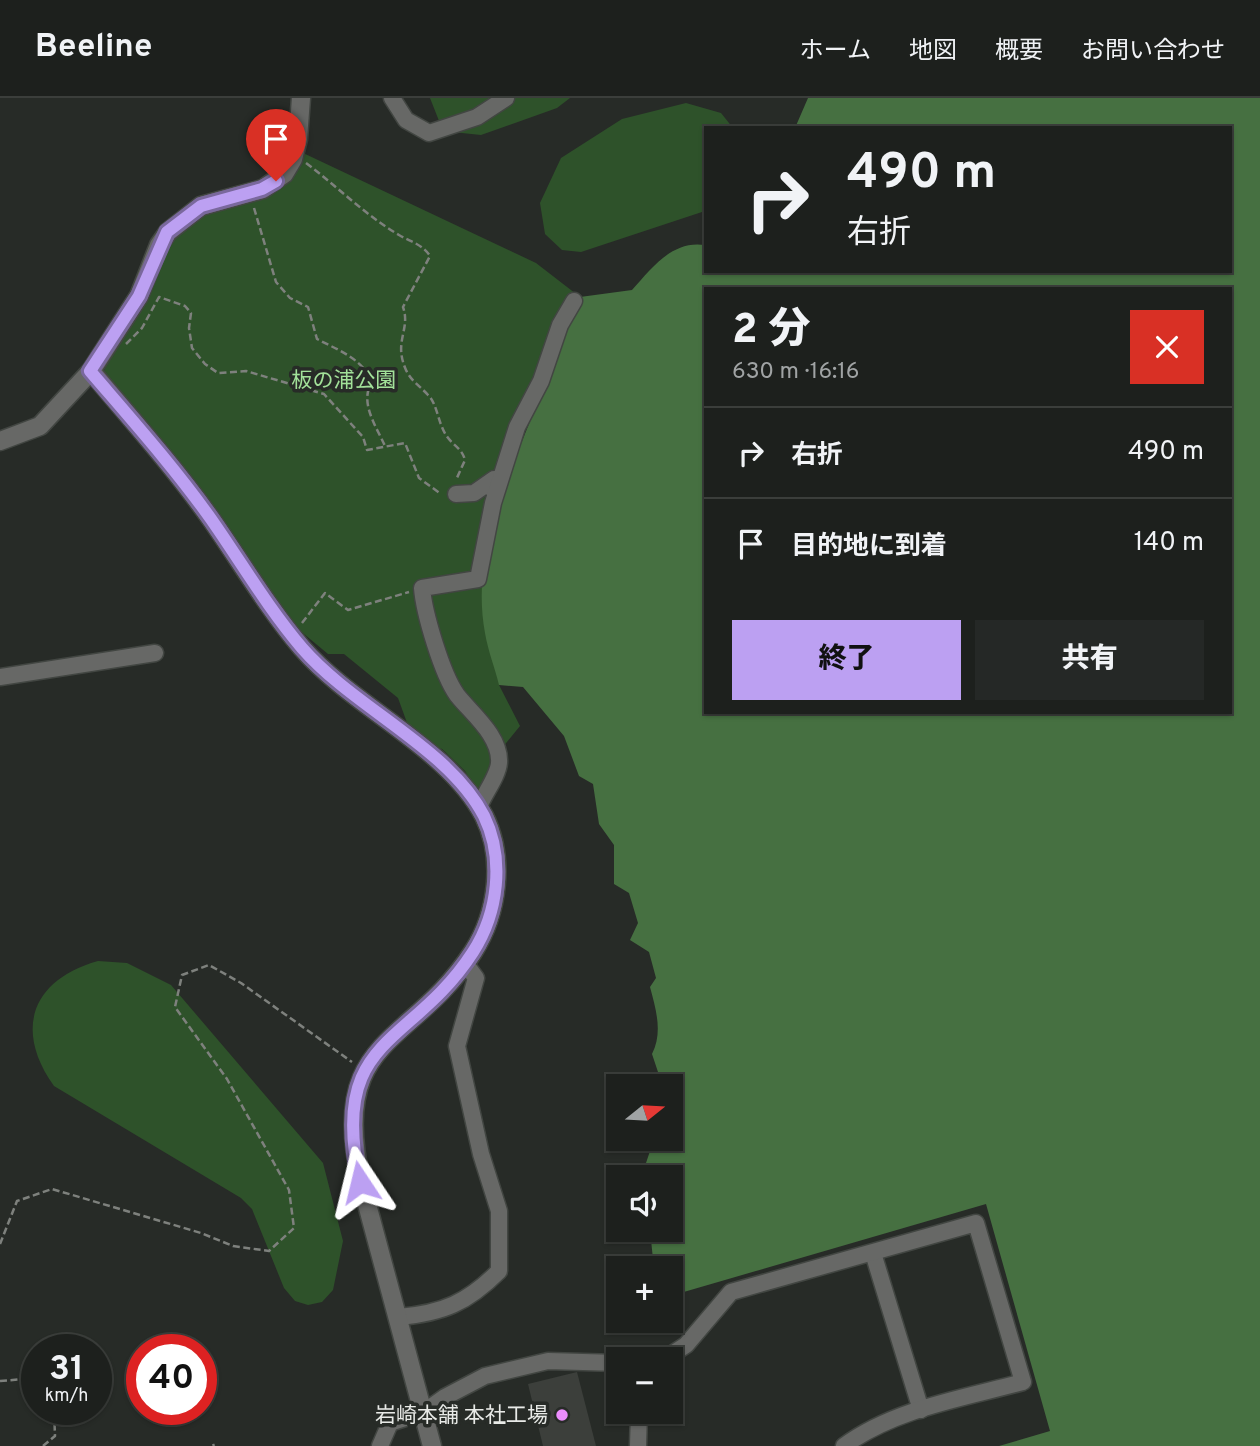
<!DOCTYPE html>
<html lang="ja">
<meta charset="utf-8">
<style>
:root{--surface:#1d201d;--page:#252826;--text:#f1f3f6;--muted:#a0a3a4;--line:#3b3e3b;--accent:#bca0f2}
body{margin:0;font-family:Overpass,"Noto Sans JP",sans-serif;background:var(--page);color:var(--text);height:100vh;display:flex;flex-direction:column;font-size:26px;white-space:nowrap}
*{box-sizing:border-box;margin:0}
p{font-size:23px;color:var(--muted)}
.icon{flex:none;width:38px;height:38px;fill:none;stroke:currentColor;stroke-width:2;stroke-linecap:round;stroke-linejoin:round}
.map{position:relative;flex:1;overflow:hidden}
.sheet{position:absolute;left:704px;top:189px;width:528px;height:427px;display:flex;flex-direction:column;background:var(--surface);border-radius:0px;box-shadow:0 2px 5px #0004,0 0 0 2px var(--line)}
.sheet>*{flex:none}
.hud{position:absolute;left:704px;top:28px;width:528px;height:147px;border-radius:0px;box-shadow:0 2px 5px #0004,0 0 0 2px var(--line);background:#1d201d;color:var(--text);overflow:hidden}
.needle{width:46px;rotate:72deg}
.controls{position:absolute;left:606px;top:976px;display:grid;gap:14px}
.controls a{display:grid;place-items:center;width:77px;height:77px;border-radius:0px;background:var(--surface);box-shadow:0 2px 5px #0004,0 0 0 2px var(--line);font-size:35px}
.speed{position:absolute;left:21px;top:1236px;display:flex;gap:14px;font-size:35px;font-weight:700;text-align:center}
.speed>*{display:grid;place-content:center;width:91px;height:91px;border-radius:50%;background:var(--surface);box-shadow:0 2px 5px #0004,0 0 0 2px var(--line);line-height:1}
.speed small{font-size:18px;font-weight:400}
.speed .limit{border:10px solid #d22;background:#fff;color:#111}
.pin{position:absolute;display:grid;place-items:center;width:60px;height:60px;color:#fff;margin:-72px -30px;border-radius:50% 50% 50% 0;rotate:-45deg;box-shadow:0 0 7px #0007}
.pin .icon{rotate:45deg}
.me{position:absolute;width:77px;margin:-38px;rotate:350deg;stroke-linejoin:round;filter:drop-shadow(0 0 5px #0008)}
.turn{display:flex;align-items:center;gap:24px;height:147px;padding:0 28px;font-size:32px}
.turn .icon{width:91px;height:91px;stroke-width:2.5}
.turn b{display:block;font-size:49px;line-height:60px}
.round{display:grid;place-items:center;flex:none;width:74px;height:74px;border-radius:0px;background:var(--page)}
.summary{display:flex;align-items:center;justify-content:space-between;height:119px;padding:0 28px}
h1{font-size:42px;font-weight:800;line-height:52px}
.cta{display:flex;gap:14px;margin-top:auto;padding:14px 28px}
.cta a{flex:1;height:80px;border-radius:0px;background:var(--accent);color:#111;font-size:28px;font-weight:800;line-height:80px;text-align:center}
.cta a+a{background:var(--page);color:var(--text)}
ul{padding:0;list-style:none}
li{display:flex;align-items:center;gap:21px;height:91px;padding:0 28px;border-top:2px solid var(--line)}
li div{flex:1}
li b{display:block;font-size:26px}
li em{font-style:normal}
header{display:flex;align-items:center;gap:42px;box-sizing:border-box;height:98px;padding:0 35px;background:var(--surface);border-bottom:2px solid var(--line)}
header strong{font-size:33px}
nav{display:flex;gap:38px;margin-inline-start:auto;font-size:24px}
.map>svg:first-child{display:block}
.green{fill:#2e522a}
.water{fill:#467041;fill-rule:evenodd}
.building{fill:#3c3f3b}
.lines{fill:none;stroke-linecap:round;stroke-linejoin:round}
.minor-casing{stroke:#424642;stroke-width:19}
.tertiary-casing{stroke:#424642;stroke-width:21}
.path{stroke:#7e817d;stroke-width:2.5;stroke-dasharray:7 3.5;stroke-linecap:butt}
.minor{stroke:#676866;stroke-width:16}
.tertiary{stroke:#676866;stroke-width:18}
.route-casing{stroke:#7a689d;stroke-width:18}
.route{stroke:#bca0f2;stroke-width:12}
.poi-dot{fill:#eb8dfc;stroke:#272b27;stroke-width:2.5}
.labels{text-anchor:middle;stroke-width:7;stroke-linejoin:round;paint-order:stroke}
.park-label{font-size:21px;fill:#a2e199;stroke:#272b27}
.poi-label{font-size:21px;fill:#e8eae7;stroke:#272b27;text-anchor:end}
</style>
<header>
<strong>Beeline</strong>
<nav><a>ホーム</a><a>地図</a><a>概要</a><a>お問い合わせ</a></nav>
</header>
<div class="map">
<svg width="1260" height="1348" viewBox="0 0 1260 1348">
<rect width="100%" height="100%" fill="#272b27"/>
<g class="green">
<path d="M430,0H570L557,10L481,37L443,33Z"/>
<path d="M686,5L721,15L733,30H705V113L581,154L562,152L545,136L540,105L561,60L622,21Z"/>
<path d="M301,54L536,165L580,199L520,344L499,587L520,628L498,655L479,696L465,673L442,651L432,649L410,633L398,600L344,556H328L298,531L103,274L167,149L191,122L237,102Z"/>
<path d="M98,863L127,865L171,887L323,1065L343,1143L333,1192L322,1204L308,1207L295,1203L284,1190L252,1111L241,1100L54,988C14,932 31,882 98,863Z"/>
</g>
<path class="water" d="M808,0H1260V1348H999L1050,1333L986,1106L670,1198V1171H654L650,1132H670V1080H647L645,1068L654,1041H670V989H663L652,956C663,934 656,912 650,889L656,880L649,854L630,842L638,825L629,795L614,786V747L599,726L593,686L579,678L564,638L523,589L499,587C495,570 488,553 485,535C469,449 515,366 544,288C556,256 562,229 580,199L632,192C652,170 672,142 705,147V173H1230V30H795ZM705,191H1230V614H705Z"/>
<path class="building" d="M577,1274L596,1348H543L528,1286Z"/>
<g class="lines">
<g class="minor-casing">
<g id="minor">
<path d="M392,0L406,22L429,35L477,19L506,0"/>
<path d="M456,396L474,395L494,381L493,392"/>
<path d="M0,579L155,555"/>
<path d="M479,709C484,696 498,678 499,665C501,638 471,615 457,597C442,576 424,515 422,490L478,481L493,405L517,329L541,283L560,227L574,203"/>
<path d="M873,1155L921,1312"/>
<path d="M399,1219C443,1215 467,1205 499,1173V1113L481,1056L457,948L476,880L465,865"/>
<path d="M663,1262L686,1247L731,1194L976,1125L1023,1284C964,1300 894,1311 844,1348"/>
<path d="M380,1348L390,1325L424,1314L445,1299L485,1278L548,1263L618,1265"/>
<path d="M638,1348L639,1314"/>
</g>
</g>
<g class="tertiary-casing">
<g id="tertiary">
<path d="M91,273C132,322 174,369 211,421C241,464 268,510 302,550C354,610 449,650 484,718C505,760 498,815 473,854C411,949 328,938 361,1084L432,1348"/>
<path d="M0,343L40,328L91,273L139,198L159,147L168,134L201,108L263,91L284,76L293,61L298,41L301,0"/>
</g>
</g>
<g class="path">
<path d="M306,65C338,89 365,117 399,137C411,144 422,146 430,158L403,209C411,232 393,243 406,272C411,283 420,288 428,297C437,305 438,325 446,337C452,347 462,350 465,362L456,382"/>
<path d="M254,110L276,184L290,200L308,209L317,241C338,252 363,261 372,284C359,304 376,328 385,348"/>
<path d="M126,246L142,230L159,199L185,208L191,215L189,230L192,250L205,266L218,275L246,273L324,296L363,339L367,352L405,345L419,380L441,396"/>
<path d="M302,525L325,495L348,512L409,494"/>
<path d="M0,1146L17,1103L52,1091L201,1135L233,1148L269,1153L294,1130L289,1092L227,981L175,909L182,877L209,867L241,885L352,964"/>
<path d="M0,1283L37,1280"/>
<path d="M213,1346L214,1348"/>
<path d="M43,1348L55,1338L54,1311"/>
</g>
<use href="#minor" class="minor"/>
<use href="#tertiary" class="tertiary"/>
</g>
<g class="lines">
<g class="route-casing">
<path id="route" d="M276,83L262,91L201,108L167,134L139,198L90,273C132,322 174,369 211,421C241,464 268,510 302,550C354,610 449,650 484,718C505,761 498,815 473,854C411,950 328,937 360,1084"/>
</g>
<use href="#route" class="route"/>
</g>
<circle class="poi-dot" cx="562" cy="1317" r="7"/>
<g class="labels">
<g class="park-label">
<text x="344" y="289">板の浦公園</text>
</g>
<g class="poi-label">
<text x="548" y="1324">岩崎本舗 本社工場</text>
</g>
</g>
</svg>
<div class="controls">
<a><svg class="needle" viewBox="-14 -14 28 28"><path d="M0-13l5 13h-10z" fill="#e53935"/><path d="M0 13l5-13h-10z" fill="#a0a3a4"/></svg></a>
<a><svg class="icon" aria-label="sound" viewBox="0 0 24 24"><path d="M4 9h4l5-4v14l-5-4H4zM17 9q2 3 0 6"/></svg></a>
<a>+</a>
<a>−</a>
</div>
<div class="speed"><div>31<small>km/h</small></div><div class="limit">40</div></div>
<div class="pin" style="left:276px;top:83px;background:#d93025"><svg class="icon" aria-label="arrive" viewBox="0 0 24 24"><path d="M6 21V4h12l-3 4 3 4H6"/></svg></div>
<svg class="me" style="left:360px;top:1084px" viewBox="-20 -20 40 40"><path d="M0-17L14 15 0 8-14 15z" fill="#bca0f2" stroke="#fff" stroke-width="4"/></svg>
<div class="hud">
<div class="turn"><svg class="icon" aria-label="right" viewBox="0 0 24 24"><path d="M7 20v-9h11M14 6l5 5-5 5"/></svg><div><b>490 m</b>右折</div></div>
</div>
<section class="sheet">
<div class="summary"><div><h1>2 分</h1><p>630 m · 16:16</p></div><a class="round" style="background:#d93025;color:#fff"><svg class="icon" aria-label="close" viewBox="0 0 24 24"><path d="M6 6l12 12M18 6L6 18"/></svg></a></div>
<ul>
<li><svg class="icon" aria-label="right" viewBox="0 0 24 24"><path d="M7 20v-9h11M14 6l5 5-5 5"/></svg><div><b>右折</b></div><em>490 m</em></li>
<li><svg class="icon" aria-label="arrive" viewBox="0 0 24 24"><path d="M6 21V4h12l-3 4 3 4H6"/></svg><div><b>目的地に到着</b></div><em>140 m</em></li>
</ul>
<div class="cta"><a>終了</a><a>共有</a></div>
</section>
</div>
